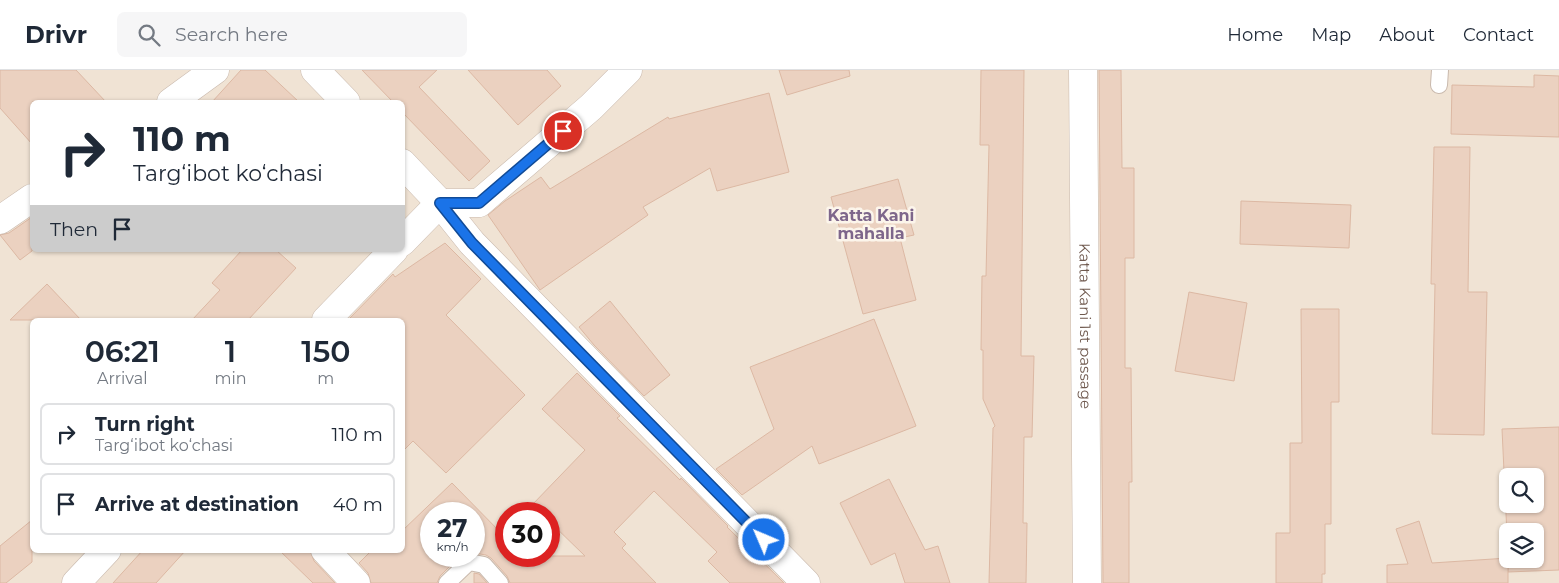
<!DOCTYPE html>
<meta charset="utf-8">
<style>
:root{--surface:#fff;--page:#f6f6f7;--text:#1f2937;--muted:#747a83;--line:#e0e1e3}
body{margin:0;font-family:Montserrat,sans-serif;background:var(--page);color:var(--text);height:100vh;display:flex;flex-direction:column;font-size:19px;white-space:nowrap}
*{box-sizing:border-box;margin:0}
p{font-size:16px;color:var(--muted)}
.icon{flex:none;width:28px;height:28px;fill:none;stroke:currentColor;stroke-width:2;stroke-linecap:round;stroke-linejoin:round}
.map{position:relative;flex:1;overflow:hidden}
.sheet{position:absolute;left:30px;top:248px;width:375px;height:235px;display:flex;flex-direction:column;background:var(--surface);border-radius:8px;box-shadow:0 1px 4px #0004}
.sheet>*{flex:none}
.top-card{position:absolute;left:30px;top:30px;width:375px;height:152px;border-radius:8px;box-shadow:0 1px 4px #0004;background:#fff;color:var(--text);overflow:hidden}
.tools{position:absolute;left:1499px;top:398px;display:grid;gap:10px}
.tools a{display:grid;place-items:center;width:45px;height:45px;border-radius:8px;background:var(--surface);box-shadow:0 1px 4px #0004;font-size:25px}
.speed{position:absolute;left:420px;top:432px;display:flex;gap:10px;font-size:25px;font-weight:700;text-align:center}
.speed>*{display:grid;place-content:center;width:65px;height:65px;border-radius:50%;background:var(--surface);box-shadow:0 1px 4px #0004;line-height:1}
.speed small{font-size:12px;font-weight:400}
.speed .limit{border:8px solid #d22;background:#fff;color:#111}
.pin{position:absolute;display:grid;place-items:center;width:42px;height:42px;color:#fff;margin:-21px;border:2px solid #fff;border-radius:50%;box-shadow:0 1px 5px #0007}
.me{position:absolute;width:55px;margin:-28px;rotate:315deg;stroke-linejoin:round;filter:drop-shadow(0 0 4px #0008)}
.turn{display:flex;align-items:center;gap:18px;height:105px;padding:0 20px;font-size:22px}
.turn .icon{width:65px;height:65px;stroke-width:2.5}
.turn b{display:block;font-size:35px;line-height:42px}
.then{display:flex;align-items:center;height:48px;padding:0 20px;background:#0003;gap:10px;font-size:19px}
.eta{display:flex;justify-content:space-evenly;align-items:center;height:85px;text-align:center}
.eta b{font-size:30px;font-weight:600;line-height:35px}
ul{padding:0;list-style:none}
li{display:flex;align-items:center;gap:15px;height:62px;margin:0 10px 8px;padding:0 10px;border:2px solid var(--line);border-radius:8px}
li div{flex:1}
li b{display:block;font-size:19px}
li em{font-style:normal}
header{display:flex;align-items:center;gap:30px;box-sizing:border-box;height:70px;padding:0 25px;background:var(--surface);border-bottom:1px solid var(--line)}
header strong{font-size:24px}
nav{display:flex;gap:28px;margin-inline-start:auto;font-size:18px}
.search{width:350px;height:45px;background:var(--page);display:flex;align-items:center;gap:12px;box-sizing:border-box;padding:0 18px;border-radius:8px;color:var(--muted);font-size:19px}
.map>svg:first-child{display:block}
.residential{fill:#f0e3d4;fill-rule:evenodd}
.building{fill:#ebd1c0;stroke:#dcb8a3;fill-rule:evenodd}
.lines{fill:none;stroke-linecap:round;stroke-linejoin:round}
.service-casing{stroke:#c9b9ad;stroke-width:18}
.minor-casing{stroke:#c9b9ad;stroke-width:29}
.service{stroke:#fff;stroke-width:16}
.minor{stroke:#fff;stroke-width:28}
.route-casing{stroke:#114b97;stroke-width:12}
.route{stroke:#1a73e8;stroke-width:9}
.labels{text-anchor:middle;stroke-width:5;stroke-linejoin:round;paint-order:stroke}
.street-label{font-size:15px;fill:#6f594e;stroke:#fcf5eb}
.neighbourhood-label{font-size:16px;font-weight:bold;fill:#7e668b;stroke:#fcf5eb}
</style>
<header>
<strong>Drivr</strong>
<div class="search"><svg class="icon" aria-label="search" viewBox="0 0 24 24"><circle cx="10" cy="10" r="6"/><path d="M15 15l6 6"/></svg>Search here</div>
<nav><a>Home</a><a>Map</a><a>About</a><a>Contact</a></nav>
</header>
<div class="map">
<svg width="1559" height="513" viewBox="0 0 1559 513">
<rect width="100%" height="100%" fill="#f9f1e5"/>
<path class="residential" d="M0,0H1559V513H0ZM32,32H402V180H32ZM32,250H402V480H32ZM1508,406H1535V434H1508ZM431,444H474V486H431ZM506,444H549V486H506ZM1508,461H1535V489H1508Z"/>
<g class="building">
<path d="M0,0H76L106,32H32V74L0,38Z"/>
<path d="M241,0H265L299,32H212Z"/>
<path d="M362,0H437L419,17L490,91L469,111L402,42V32H393Z"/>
<path d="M468,0H547L561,16L518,55Z"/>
<path d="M779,0H849L850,6L787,25Z"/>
<path d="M981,0H1024L1021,286H1034L1032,367H1024L1023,453H1027L1026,513H989L993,358L995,356L983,329V280H981L982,206H986L989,75H980Z"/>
<path d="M1099,0H1121L1122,98H1134V188H1125V298H1131L1132,412H1129V513H1103Z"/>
<path d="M1534,5L1559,6V67L1451,64L1452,15L1534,17Z"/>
<path d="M769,23L789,102L717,121L710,98L643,137L648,145L540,220L488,145L505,131L541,107L550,119L668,47L669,49Z"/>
<path d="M1434,77H1470L1468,222H1487L1484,365L1432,364L1435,214H1431Z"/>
<path d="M898,109L914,165L900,168L916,230L863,244L831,127Z"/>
<path d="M1241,131L1351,135L1349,178L1240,174Z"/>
<path d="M32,147V181L20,190L0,165L9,163Z"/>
<path d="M445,173L481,209L446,245L525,325L446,403L413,371L402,382V250H348L393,204L395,207Z"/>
<path d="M242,180H276L296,198L248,250H192L220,220L212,213Z"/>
<path d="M47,214L81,250H10Z"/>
<path d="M1189,222L1247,233L1234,311L1175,301Z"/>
<path d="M610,231L670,305L644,326L594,275L579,257Z"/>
<path d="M1301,239H1339V332H1331V454H1325V504H1322V513H1276V463H1290V373H1302Z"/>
<path d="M874,249L916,356L819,394L812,376L742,425L716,399L774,359L750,297Z"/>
<path d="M577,303L620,346L617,348L680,410L681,408L728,456L727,457L784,513H730L708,491L717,482L654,421L614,462L626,474L622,478L656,513H510L507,506L491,488L486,485L474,483V444H431V486H442L451,495L440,506L437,513H371L368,503L359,493L372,480H402V461L452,413L506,468V486H585L549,451V444H541L532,435L585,380L542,339Z"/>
<path d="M1559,357V500L1508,502V489H1535V461H1508V486L1502,359ZM1508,406H1535V434H1508Z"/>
<path d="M889,409L925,480L938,476L950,513H905L895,483L871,495L840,433Z"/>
<path d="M32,450V492L6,513H0V476Z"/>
<path d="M1419,451L1432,493L1508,488V513H1387V495L1408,494L1396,459Z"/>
<path d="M143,480H186L156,513H113Z"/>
<path d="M279,480H310L314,491L335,513H313Z"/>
<path d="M474,503L479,504L487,513H474Z"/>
</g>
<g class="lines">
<g class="service-casing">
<g id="service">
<path d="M1439,15L1440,0"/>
<path d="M447,513L469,492L484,495L500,513"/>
</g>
</g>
<g class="minor-casing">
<g id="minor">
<path d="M315,0L346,32"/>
<path id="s1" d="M1083,0L1087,513"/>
<path d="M171,32L215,0"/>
<path d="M402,93L440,133L472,173L806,513"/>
<path d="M0,150L32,128"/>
<path d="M402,172L440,133H479L591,37L628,0"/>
<path d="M326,250L394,180"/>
<path d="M325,480L356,513"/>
<path d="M76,513L107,480"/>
</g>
</g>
<use href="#service" class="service"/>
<use href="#minor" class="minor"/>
</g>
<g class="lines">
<g class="route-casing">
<path id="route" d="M563,61L479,133H440L472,173L764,470"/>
</g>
<use href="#route" class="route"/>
</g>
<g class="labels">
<g class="street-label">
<text dy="5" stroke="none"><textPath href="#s1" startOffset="256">Katta Kani 1st passage</textPath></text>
</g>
<g class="neighbourhood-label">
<text x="871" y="151">Katta Kani<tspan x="871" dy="18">mahalla</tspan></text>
</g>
</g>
</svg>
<div class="tools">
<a><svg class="icon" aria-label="search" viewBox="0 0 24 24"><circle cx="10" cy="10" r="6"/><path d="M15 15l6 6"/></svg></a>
<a><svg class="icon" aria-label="layers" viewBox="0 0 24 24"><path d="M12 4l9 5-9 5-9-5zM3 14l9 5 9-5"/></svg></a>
</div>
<div class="speed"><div>27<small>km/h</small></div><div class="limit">30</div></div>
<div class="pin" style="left:563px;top:61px;background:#d93025"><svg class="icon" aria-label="arrive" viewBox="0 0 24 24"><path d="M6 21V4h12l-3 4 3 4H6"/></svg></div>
<svg class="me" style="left:764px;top:470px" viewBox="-20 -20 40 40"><circle r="17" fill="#1a73e8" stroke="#fff" stroke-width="3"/><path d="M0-11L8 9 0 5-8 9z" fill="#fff"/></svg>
<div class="top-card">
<div class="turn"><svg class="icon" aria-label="right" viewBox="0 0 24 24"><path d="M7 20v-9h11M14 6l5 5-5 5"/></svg><div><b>110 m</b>Targ‘ibot ko‘chasi</div></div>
<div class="then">Then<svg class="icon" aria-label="arrive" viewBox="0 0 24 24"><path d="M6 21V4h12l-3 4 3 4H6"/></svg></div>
</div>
<section class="sheet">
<div class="eta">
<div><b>06:21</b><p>Arrival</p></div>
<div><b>1</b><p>min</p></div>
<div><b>150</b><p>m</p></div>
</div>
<ul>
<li><svg class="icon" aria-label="right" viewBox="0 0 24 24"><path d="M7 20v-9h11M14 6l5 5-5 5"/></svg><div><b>Turn right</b><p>Targ‘ibot ko‘chasi</p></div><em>110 m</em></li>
<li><svg class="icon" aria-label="arrive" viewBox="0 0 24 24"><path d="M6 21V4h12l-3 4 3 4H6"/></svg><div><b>Arrive at destination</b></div><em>40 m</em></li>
</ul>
</section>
</div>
